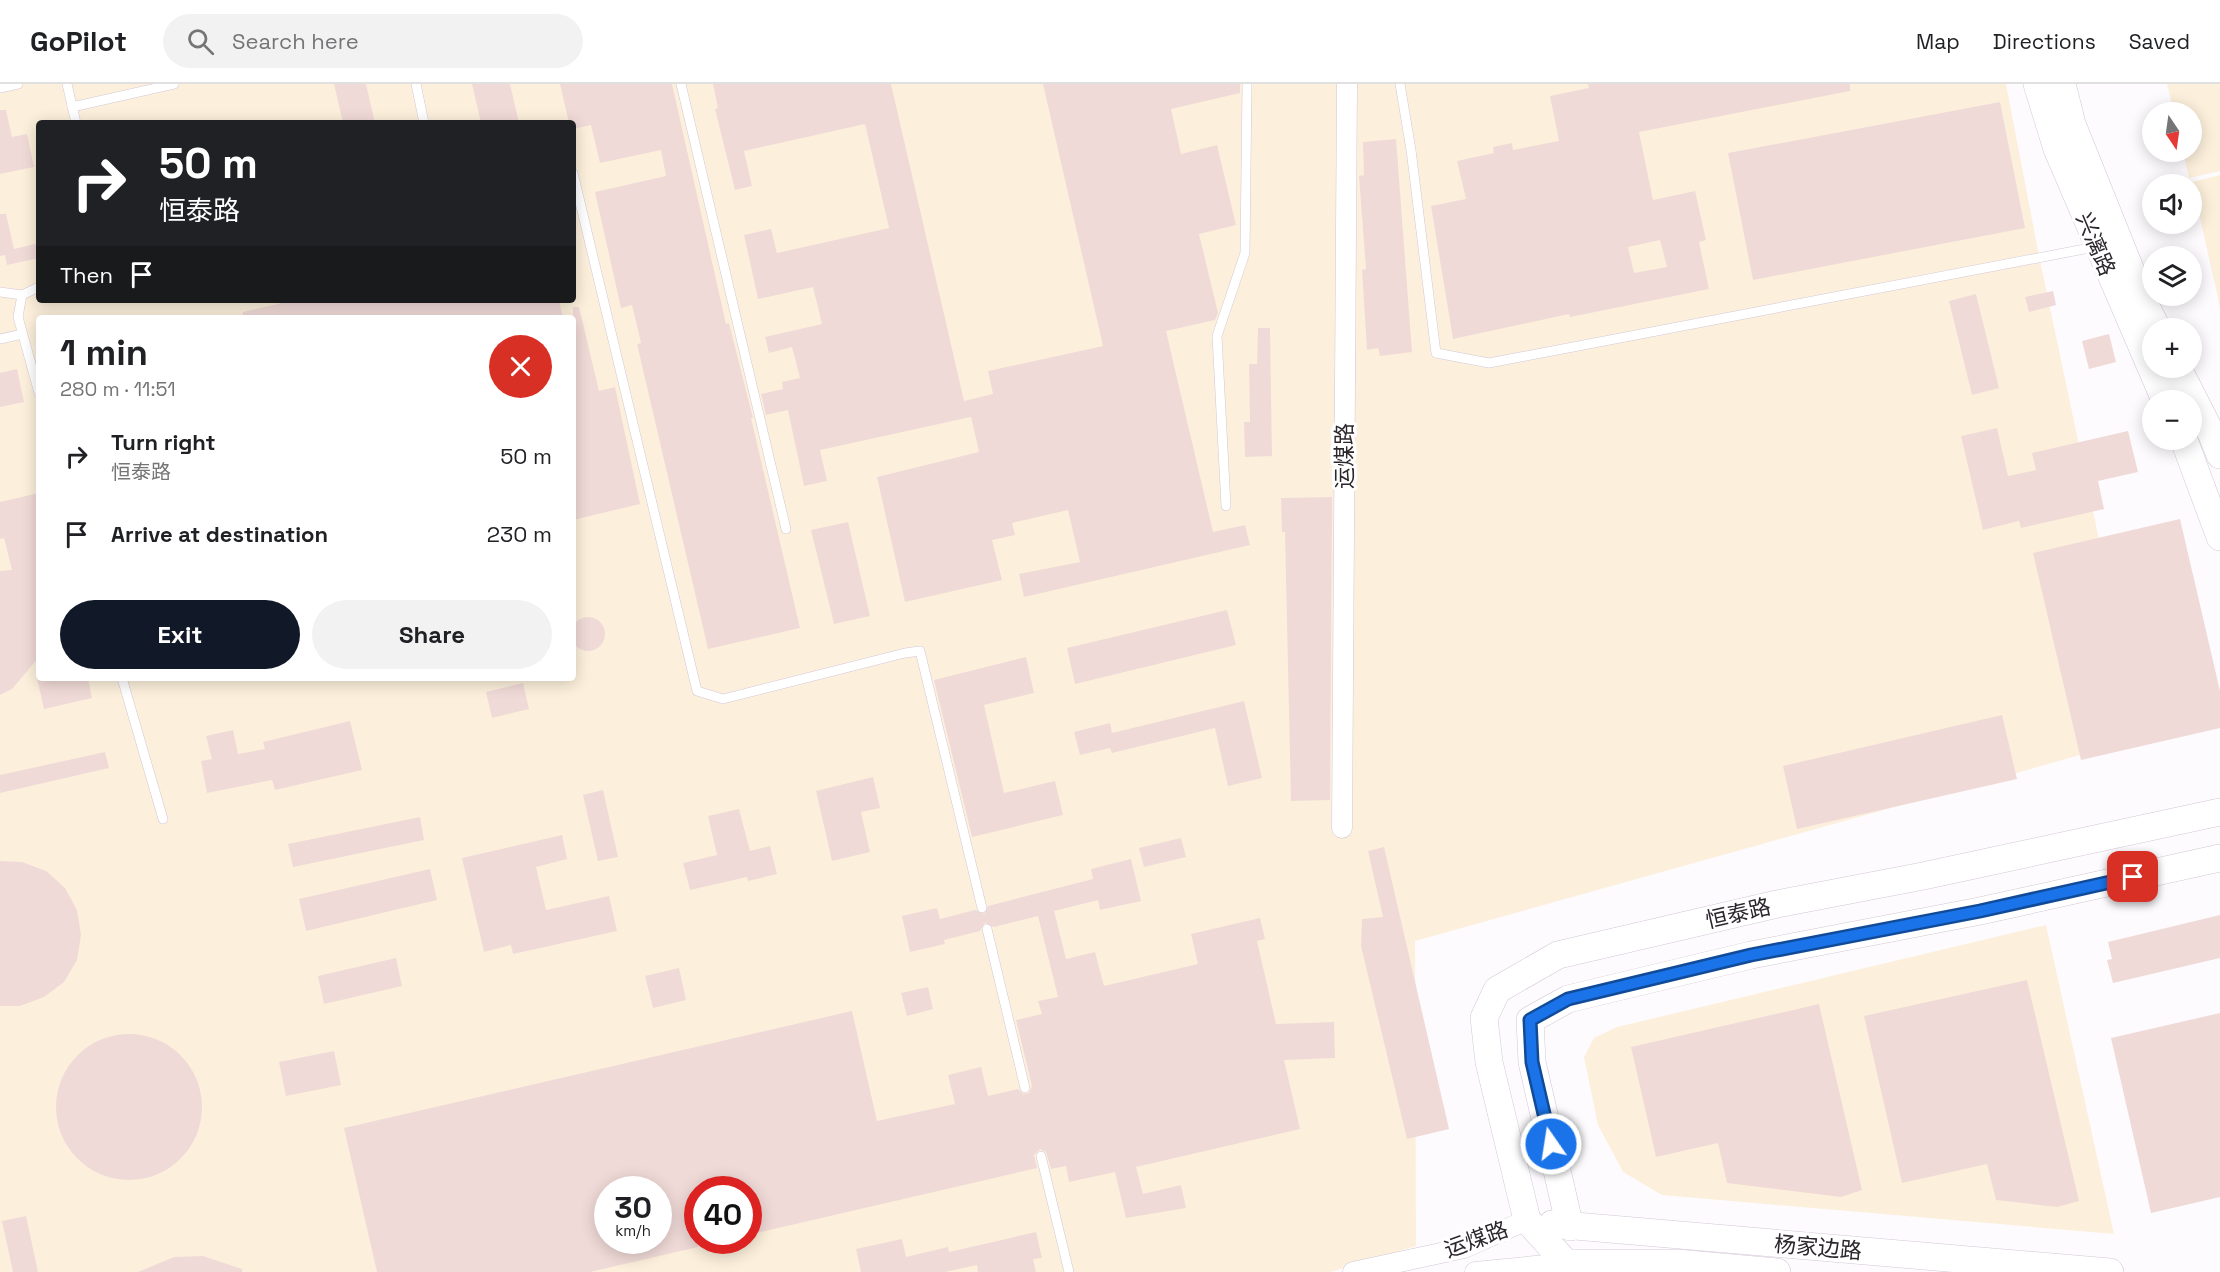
<!DOCTYPE html>
<meta charset="utf-8">
<style>
:root{--surface:#fff;--page:#f2f2f2;--text:#202124;--muted:#757577;--line:#e0e0e0;--accent:#111827}
body{margin:0;font-family:"Space Grotesk","Noto Sans SC",sans-serif;background:var(--page);color:var(--text);height:100vh;display:flex;flex-direction:column;font-size:22px;white-space:nowrap}
*{box-sizing:border-box;margin:0}
p{font-size:20px;color:var(--muted)}
.icon{flex:none;width:33px;height:33px;fill:none;stroke:currentColor;stroke-width:2;stroke-linecap:round;stroke-linejoin:round}
.map{position:relative;flex:1;overflow:hidden}
.sheet{position:absolute;left:36px;top:231px;width:540px;height:366px;display:flex;flex-direction:column;background:var(--surface);border-radius:6px;box-shadow:0 3px 15px #0003}
.sheet>*{flex:none}
.top-card{position:absolute;left:36px;top:36px;width:540px;height:183px;border-radius:6px;box-shadow:0 3px 15px #0003;background:#202124;color:#fff;overflow:hidden}
.needle{width:39px;rotate:167deg}
.fabs{position:absolute;left:2142px;top:18px;display:grid;gap:12px}
.fabs a{display:grid;place-items:center;width:60px;height:60px;border-radius:50%;background:var(--surface);box-shadow:0 3px 15px #0003;font-size:30px}
.speed{position:absolute;left:594px;top:1092px;display:flex;gap:12px;font-size:30px;font-weight:700;text-align:center}
.speed>*{display:grid;place-content:center;width:78px;height:78px;border-radius:50%;background:var(--surface);box-shadow:0 3px 15px #0003;line-height:1}
.speed small{font-size:15px;font-weight:400}
.speed .limit{border:9px solid #d22;background:#fff;color:#111}
.pin{position:absolute;display:grid;place-items:center;width:51px;height:51px;color:#fff;margin:-26px;border-radius:12px;box-shadow:0 3px 9px #0006}
.me{position:absolute;width:66px;margin:-33px;rotate:347deg;stroke-linejoin:round;filter:drop-shadow(0 0 4px #0008)}
.turn{display:flex;align-items:center;gap:21px;height:126px;padding:0 24px;font-size:27px}
.turn .icon{width:78px;height:78px;stroke-width:2.5}
.turn b{display:block;font-size:42px;line-height:51px}
.then{display:flex;align-items:center;height:57px;padding:0 24px;background:#0003;gap:12px;font-size:22px}
.round{display:grid;place-items:center;flex:none;width:63px;height:63px;border-radius:32px;background:var(--page)}
.head{display:flex;align-items:center;justify-content:space-between;height:102px;padding:0 24px}
h1{font-size:36px;font-weight:700;line-height:45px}
.primary-button{display:flex;gap:12px;margin-top:auto;padding:12px 24px}
.primary-button a{flex:1;height:69px;border-radius:36px;background:var(--accent);color:#fff;font-size:24px;font-weight:700;line-height:69px;text-align:center}
.primary-button a+a{background:var(--page);color:var(--text)}
ul{padding:0;list-style:none}
li{display:flex;align-items:center;gap:18px;height:78px;padding:0 24px}
li div{flex:1}
li b{display:block;font-size:22px}
li em{font-style:normal}
header{display:flex;align-items:center;gap:36px;box-sizing:border-box;height:84px;padding:0 30px;background:var(--surface);border-bottom:2px solid var(--line)}
header strong{font-size:28px}
nav{display:flex;gap:33px;margin-inline-start:auto;font-size:21px}
.search{width:420px;height:54px;background:var(--page);display:flex;align-items:center;gap:15px;box-sizing:border-box;padding:0 21px;border-radius:33px;color:var(--muted);font-size:22px}
.map>svg:first-child{display:block}
.industrial{fill:#fcf0dc;fill-rule:evenodd}
.building{fill:#f0dad7;fill-rule:evenodd}
.lines{fill:none;stroke-linecap:round;stroke-linejoin:round}
.lane-casing{stroke:#d3c7d6;stroke-width:10}
.street-casing{stroke:#d3c7d6;stroke-width:21}
.secondary-casing{stroke:#d3c7d6;stroke-width:28}
.lane{stroke:#fff;stroke-width:9}
.street{stroke:#fff;stroke-width:20}
.secondary{stroke:#fff;stroke-width:27}
.route-casing{stroke:#114b97;stroke-width:15}
.route{stroke:#1a73e8;stroke-width:10}
.labels{text-anchor:middle;stroke-width:6;stroke-linejoin:round;paint-order:stroke}
.street-label{font-size:22px;fill:#2c272d;stroke:#fff}
</style>
<header>
<strong>GoPilot</strong>
<div class="search"><svg class="icon" aria-label="search" viewBox="0 0 24 24"><circle cx="10" cy="10" r="6"/><path d="M15 15l6 6"/></svg>Search here</div>
<nav><a>Map</a><a>Directions</a><a>Saved</a></nav>
</header>
<div class="map">
<svg width="2220" height="1188" viewBox="0 0 2220 1188">
<rect width="100%" height="100%" fill="#fdfbfe"/>
<g class="industrial">
<path d="M0,0H2006L2039,172L2141,654L1415,857L1416,1162L1331,1188H0ZM39,39H573V216H39ZM39,234H573V594H39ZM608,1106H658V1156H608ZM698,1106H748V1156H698Z"/>
<path d="M2167,0H2220V87L2189,94L2183,68H2192V28H2174Z"/>
<path d="M2220,91V223L2192,98Z"/>
<path d="M2046,841L2114,1150L1662,1111L1623,1088L1598,1041L1584,973L1594,954L1617,943Z"/>
</g>
<g class="building">
<path d="M334,0H366L375,39H343Z"/>
<path d="M472,0H510L519,39H481Z"/>
<path d="M560,0H672L726,240L729,239L753,334H751L800,544L708,565L637,260L641,259L632,221L621,224L595,108L666,92L661,66L600,79L591,41L573,45V39H569Z"/>
<path d="M713,0H891L964,317L993,310L988,287L1103,262L1043,0H1240V9L1171,25L1181,70L1217,61L1236,141L1199,150L1218,229L1215,236L1166,247L1213,448L1245,441L1250,461L1024,513L1019,490L1080,478L1068,426L1012,439L1015,451L992,456L1002,496L905,518L877,393L979,368L971,333L820,366L827,397L804,402L788,326L766,331L761,310L783,305L782,298L800,294L792,263L769,269L765,253L822,240L813,203L758,215L744,151L771,145L777,169L889,144L865,40L744,67L752,102L735,106L715,25L718,24Z"/>
<path d="M1588,0H1850V7L1639,48L1653,116L1695,107L1706,156L1699,158L1709,205L1570,233L1569,230L1453,255L1431,122L1466,115L1457,77L1494,69L1493,63L1512,59L1513,66L1559,57L1550,12L1589,4ZM1660,156L1667,183L1634,189L1628,163Z"/>
<path d="M2000,18L2025,144L1753,196L1728,69Z"/>
<path d="M0,26H6L12,53L27,50L34,83L0,90Z"/>
<path d="M1396,55L1412,268L1380,272L1378,264L1367,266L1362,186L1366,185L1359,92L1364,91L1363,58Z"/>
<path d="M0,130H6L14,165L39,159V174L7,181L5,171L0,172Z"/>
<path d="M2053,207L2056,221L2029,228L2025,213Z"/>
<path d="M1976,210L1999,304L1972,311L1949,217Z"/>
<path d="M295,216H559L563,234H243V228Z"/>
<path d="M573,223H579L599,307L615,303L640,420L573,436Z"/>
<path d="M1258,244H1270L1272,372L1245,373L1244,338H1250L1249,280H1257Z"/>
<path d="M2109,250L2116,278L2089,285L2082,257Z"/>
<path d="M17,285L24,318L0,323V289Z"/>
<path d="M1997,344L2008,392L2036,386L2032,369L2128,347L2138,388L2098,397L2104,425L2021,444L2019,437L1983,446L1961,352Z"/>
<path d="M39,409V573L12,605L0,611V487L12,486L4,454L0,455V418Z"/>
<path d="M1332,413L1330,716L1291,717L1285,448H1282L1281,414Z"/>
<path d="M2180,435L2220,607V644L2081,676L2033,469Z"/>
<path d="M848,438L870,532L834,540L811,446Z"/>
<path d="M1227,526L1236,561L1075,600L1067,564Z"/>
<circle cx="588" cy="550" r="17"/>
<path d="M1026,573L1034,609L984,621L1004,709L1055,697L1063,731L972,753L934,596Z"/>
<path d="M37,594H88L92,614L44,625Z"/>
<path d="M523,599L529,625L492,634L486,608Z"/>
<path d="M1244,617L1262,694L1228,702L1215,644L1112,669L1110,664L1080,671L1074,648L1110,639L1112,649Z"/>
<path d="M2002,631L2017,695L1797,745L1783,682Z"/>
<path d="M350,637L362,686L275,706L272,696L207,709L201,677L212,675L206,652L233,646L238,670L265,665L263,658Z"/>
<path d="M105,668L109,684L0,709V691Z"/>
<path d="M873,693L880,724L861,728L870,768L832,777L816,707Z"/>
<path d="M603,706L618,773L598,777L583,711Z"/>
<path d="M739,725L750,767L770,762L777,790L748,797L747,793L690,806L683,779L717,771L708,732Z"/>
<path d="M420,733L424,756L293,783L288,760Z"/>
<path d="M562,751L567,775L536,783L546,826L609,812L617,847L513,870L511,861L484,868L462,774Z"/>
<path d="M1181,754L1186,773L1144,783L1139,764Z"/>
<path d="M1384,763L1449,1045L1407,1055L1361,862L1362,835L1383,833L1368,767Z"/>
<path d="M1131,775L1141,817L1100,826L1098,816L1054,827L1066,875L1095,868L1104,902L1198,880L1191,850L1260,834L1265,855L1257,857L1276,940L1334,938L1335,974L1284,976L1300,1045L1136,1083L1143,1110L1181,1101L1186,1124L1126,1134L1115,1088L1069,1098L1066,1082L1051,1085L1046,1068L1040,1065L1034,1071L1037,1084L748,1151V1106H698V1163L590,1188H377L344,1044L852,927L877,1037L955,1020L948,991L981,983L988,1012L1018,1005L1023,1010L1029,1009L1032,1002L1016,936L1042,930L1038,917L1058,913L1038,832L994,843L985,839L980,847L944,856L945,860L910,868L902,832L937,824L940,835L975,826L984,830L988,822L1093,795L1091,785ZM608,1106H658V1156H608Z"/>
<path d="M0,777L22,778L46,787L65,804L77,826L81,851L77,876L64,898L44,913L20,922H0Z"/>
<path d="M430,785L437,816L306,847L299,815Z"/>
<path d="M2220,831V874L2113,899L2107,876L2112,875L2108,858Z"/>
<path d="M396,874L402,902L324,920L318,892Z"/>
<path d="M679,884L686,916L653,924L645,892Z"/>
<path d="M2027,896L2079,1117L2057,1123L1996,1116L1987,1080L1902,1099L1864,932Z"/>
<path d="M928,903L933,925L907,932L901,909Z"/>
<path d="M1819,920L1862,1106L1841,1113L1727,1099L1718,1059L1656,1073L1631,963Z"/>
<path d="M2220,929V1113L2151,1129L2111,954Z"/>
<circle cx="129" cy="1023" r="73"/>
<path d="M334,967L341,1001L286,1012L279,978Z"/>
<path d="M26,1132L38,1188H13L2,1137Z"/>
<path d="M1036,1148L1042,1174L1033,1175L1036,1188H978L977,1181L945,1188H861L856,1165L902,1155L906,1173L948,1163L949,1168Z"/>
<path d="M203,1172L242,1185V1188H138L174,1173Z"/>
</g>
<g class="lines">
<g class="lane-casing">
<g id="lane">
<path d="M67,0L76,39"/>
<path d="M416,0L424,39"/>
<path d="M681,0L786,445"/>
<path d="M1400,0L1411,66L1436,269L1489,279L2095,163"/>
<path d="M0,4L18,0"/>
<path d="M72,23L174,0"/>
<path d="M573,89L697,607L723,615L905,569L920,567L982,824"/>
<path d="M39,203L22,211L18,233L39,309"/>
<path d="M0,208L22,211"/>
<path d="M0,255L22,250"/>
<path d="M1226,422L1217,252L1245,169L1247,0"/>
<path d="M122,594L163,735"/>
<path d="M987,845L1025,1004"/>
<path d="M1041,1072L1069,1188"/>
</g>
</g>
<g class="street-casing">
<g id="street">
<path d="M1342,744L1347,0"/>
<path d="M1353,1188L1464,1164L1527,1136"/>
<path d="M1475,1188L1566,1179"/>
</g>
</g>
<g class="secondary-casing">
<g id="secondary">
<path d="M2037,0L2057,65L2165,316"/>
<path d="M2062,0L2072,40L2143,217L2157,244"/>
<path d="M2178,284L2212,351L2220,371"/>
<path d="M2184,356L2220,453"/>
<path d="M1552,1140L2110,1188"/>
<path d="M1570,1143L1532,978L1530,936L1568,915L1751,871L1980,827L2220,774"/>
<path d="M1566,1179H1677L1777,1188"/>
<path d="M1569,1188L1566,1179L1527,1136L1489,978L1484,934L1497,906L1558,871L1777,820L1923,792L2220,728"/>
</g>
</g>
<use href="#lane" class="lane"/>
<use href="#street" class="street"/>
<use href="#secondary" class="secondary"/>
</g>
<g class="lines">
<g class="route-casing">
<path id="route" d="M1551,1060L1532,978L1530,936L1568,915L1751,871L1980,827L2133,793"/>
</g>
<use href="#route" class="route"/>
</g>
<g class="labels">
<g class="street-label">
<text transform="translate(2096 160) rotate(67)" y="8">兴漓路</text>
<text transform="translate(1344 372) rotate(-90)" y="8">运煤路</text>
<text transform="translate(1738 829) rotate(-13)" y="8">恒泰路</text>
<text transform="translate(1476 1155) rotate(-20)" y="8">运煤路</text>
<text transform="translate(1818 1163) rotate(5)" y="8">杨家边路</text>
</g>
</g>
</svg>
<div class="fabs">
<a><svg class="needle" viewBox="-14 -14 28 28"><path d="M0-13l5 13h-10z" fill="#e53935"/><path d="M0 13l5-13h-10z" fill="#757577"/></svg></a>
<a><svg class="icon" aria-label="sound" viewBox="0 0 24 24"><path d="M4 9h4l5-4v14l-5-4H4zM17 9q2 3 0 6"/></svg></a>
<a><svg class="icon" aria-label="layers" viewBox="0 0 24 24"><path d="M12 4l9 5-9 5-9-5zM3 14l9 5 9-5"/></svg></a>
<a>+</a>
<a>−</a>
</div>
<div class="speed"><div>30<small>km/h</small></div><div class="limit">40</div></div>
<div class="pin" style="left:2133px;top:793px;background:#d93025"><svg class="icon" aria-label="arrive" viewBox="0 0 24 24"><path d="M6 21V4h12l-3 4 3 4H6"/></svg></div>
<svg class="me" style="left:1551px;top:1060px" viewBox="-20 -20 40 40"><circle r="17" fill="#1a73e8" stroke="#fff" stroke-width="3"/><path d="M0-11L8 9 0 5-8 9z" fill="#fff"/></svg>
<div class="top-card">
<div class="turn"><svg class="icon" aria-label="right" viewBox="0 0 24 24"><path d="M7 20v-9h11M14 6l5 5-5 5"/></svg><div><b>50 m</b>恒泰路</div></div>
<div class="then">Then<svg class="icon" aria-label="arrive" viewBox="0 0 24 24"><path d="M6 21V4h12l-3 4 3 4H6"/></svg></div>
</div>
<section class="sheet">
<div class="head"><div><h1>1 min</h1><p>280 m · 11:51</p></div><a class="round" style="background:#d93025;color:#fff"><svg class="icon" aria-label="close" viewBox="0 0 24 24"><path d="M6 6l12 12M18 6L6 18"/></svg></a></div>
<ul>
<li><svg class="icon" aria-label="right" viewBox="0 0 24 24"><path d="M7 20v-9h11M14 6l5 5-5 5"/></svg><div><b>Turn right</b><p>恒泰路</p></div><em>50 m</em></li>
<li><svg class="icon" aria-label="arrive" viewBox="0 0 24 24"><path d="M6 21V4h12l-3 4 3 4H6"/></svg><div><b>Arrive at destination</b></div><em>230 m</em></li>
</ul>
<div class="primary-button"><a>Exit</a><a>Share</a></div>
</section>
</div>
